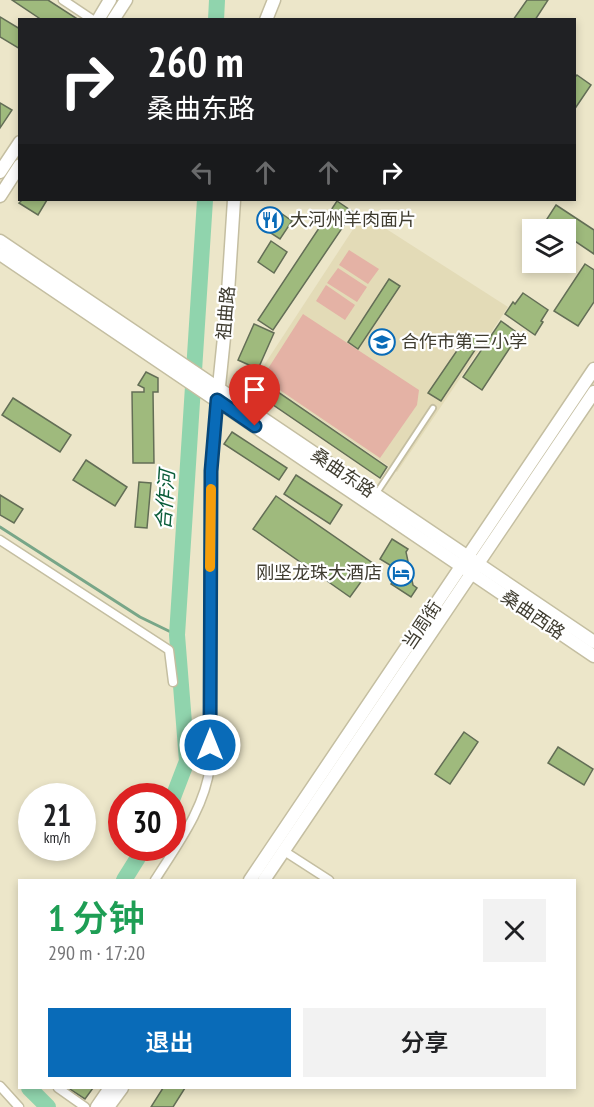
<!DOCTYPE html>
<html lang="zh">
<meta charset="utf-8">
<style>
:root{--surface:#fff;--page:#f2f2f2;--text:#202124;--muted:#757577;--accent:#096bb8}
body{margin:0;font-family:"PT Sans Narrow","Noto Sans SC",sans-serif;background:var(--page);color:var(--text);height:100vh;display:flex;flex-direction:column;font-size:22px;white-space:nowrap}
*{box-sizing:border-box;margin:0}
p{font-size:20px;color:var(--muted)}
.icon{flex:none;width:33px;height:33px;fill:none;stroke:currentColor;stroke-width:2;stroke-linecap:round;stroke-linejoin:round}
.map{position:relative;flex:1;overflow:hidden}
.panel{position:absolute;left:18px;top:879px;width:558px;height:210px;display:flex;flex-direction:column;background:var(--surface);border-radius:0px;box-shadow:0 3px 9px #0003}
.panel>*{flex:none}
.guide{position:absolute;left:18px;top:18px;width:558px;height:183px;border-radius:0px;box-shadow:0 3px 9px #0003;background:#202124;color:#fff;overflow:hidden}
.controls{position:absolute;left:522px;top:219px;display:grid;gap:12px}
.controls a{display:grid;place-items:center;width:54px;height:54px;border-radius:0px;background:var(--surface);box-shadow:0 3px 9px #0003;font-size:30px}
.speed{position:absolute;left:18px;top:783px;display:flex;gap:12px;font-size:30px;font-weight:700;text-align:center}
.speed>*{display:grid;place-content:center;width:78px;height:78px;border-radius:50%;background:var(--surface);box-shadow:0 3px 9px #0003;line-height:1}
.speed small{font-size:15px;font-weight:400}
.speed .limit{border:9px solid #d22;background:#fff;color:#111}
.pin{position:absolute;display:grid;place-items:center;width:51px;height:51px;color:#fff;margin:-62px -26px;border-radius:50% 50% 50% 0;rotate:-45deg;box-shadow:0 0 6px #0007}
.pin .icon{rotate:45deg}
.me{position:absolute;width:66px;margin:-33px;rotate:0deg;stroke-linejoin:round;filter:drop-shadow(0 0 4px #0008)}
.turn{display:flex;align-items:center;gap:21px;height:126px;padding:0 30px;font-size:27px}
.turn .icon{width:78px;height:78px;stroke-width:2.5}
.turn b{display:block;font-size:42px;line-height:51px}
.lanes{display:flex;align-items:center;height:57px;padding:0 30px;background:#0003;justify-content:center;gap:30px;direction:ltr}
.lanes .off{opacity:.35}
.round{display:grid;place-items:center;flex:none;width:63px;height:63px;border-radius:0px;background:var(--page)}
.head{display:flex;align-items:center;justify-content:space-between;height:102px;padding:0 30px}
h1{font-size:36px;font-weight:600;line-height:45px;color:#1e9e55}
.primary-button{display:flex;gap:12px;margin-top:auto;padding:12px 30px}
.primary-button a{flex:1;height:69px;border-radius:0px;background:var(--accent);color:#fff;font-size:24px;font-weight:600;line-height:69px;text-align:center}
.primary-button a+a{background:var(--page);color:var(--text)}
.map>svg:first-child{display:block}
.built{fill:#e3dbb7}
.green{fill:#e4b2a5}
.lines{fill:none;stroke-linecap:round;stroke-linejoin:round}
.stream{stroke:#78a688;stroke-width:3}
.river{stroke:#90d4ad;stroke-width:16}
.building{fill:#9fba7d;stroke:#636e56;stroke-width:1.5}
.lane-casing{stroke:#c4bea1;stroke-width:8}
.street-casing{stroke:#c4bea1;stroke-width:11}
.secondary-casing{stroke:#c4bea1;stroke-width:15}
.lane{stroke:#fff;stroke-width:4.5}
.street{stroke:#fff;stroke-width:8}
.secondary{stroke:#fff;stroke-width:12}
.route-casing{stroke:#064678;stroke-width:15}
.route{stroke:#096bb8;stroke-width:10}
.slow{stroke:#f59e0b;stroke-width:10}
.labels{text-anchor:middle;stroke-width:4.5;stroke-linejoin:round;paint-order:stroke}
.poi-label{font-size:18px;fill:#3f3c30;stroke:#fff;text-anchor:start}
.street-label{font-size:18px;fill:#3f3c30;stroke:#fff}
.water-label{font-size:20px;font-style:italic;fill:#095c39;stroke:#fff}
</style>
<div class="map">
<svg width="594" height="1107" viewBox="0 0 594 1107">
<rect width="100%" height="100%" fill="#ece6c9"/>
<path class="built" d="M363,214L508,307L397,472L257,376Z"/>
<g class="green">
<path d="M349,250L379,269L368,284L339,265Z"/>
<path d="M338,268L367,287L357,302L327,283Z"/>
<path d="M326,285L355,305L345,320L316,301Z"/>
<path d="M303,314L419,390L417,405L380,458L262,378Z"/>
</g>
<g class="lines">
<path class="stream" d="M0,527L140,617L177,635"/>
<g class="river">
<path d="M216,20L217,0"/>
<path d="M172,800L187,761L177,635L205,200"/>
<path d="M124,880L144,848"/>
<path d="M29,1088L48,1107"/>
</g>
</g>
<g class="building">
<path d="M12,0H48L79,20H42Z"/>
<path d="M527,0H548L535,20H513Z"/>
<path d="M0,17L20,29V49L0,37Z"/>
<path d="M577,75L591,85L574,110V78Z"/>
<path d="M0,103L12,110L0,128Z"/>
<path d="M22,200H47L38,215L19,203Z"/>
<path d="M337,201L353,212L273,330L258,320Z"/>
<path d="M556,205L594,230V254L566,235V230H557L545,222Z"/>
<path d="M275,209L292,221L280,239L263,228Z"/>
<path d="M271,241L287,252L274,273L258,262Z"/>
<path d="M585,264L594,270V302L578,326L554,311Z"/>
<path d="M389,279L400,286L358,349L348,342Z"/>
<path d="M523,293L548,310L541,321L543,322L535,335L505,314L513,302L515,304Z"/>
<path d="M501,321L519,334L482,390L463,377Z"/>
<path d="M254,324L274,333L258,369L238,360Z"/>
<path d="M469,333L481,341L441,401L428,393Z"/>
<path d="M246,370L387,467L380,478L238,381Z"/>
<path d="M146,372L158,378V392H153L154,463H133L132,392H144V388L138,385Z"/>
<path d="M13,398L71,435L60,452L2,415Z"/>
<path d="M232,432L287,468L279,480L224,444Z"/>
<path d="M86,460L127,487L115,506L73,480Z"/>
<path d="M296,475L342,505L330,524L284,494Z"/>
<path d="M139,482L151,483L147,528L135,527Z"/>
<path d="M0,495L23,509L14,523L0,515Z"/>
<path d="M276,496L374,564L350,597L253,529Z"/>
<path d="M392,539L408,549L406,552L413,585L417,588L411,597L391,584L393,580L390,565L380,559Z"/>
<path d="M464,732L478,742L450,784L435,774Z"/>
<path d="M558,747L593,769L584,785L548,763Z"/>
<path d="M68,1088H93L85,1099Z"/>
<path d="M163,1088H185L173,1107H151Z"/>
</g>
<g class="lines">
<g class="lane-casing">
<path id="lane" d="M376,494L433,408"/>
</g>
<g class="street-casing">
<g id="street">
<path d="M63,0L93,20"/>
<path d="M0,540L169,650L173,682"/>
<path d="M284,851L329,880"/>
<path d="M155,880C177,845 205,808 210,766L211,471L217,400"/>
<path d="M0,1086L19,1107"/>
<path d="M58,1088L85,1107"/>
</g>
</g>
<g class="secondary-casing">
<g id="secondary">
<path d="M98,20L110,0"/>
<path d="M113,20L126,0"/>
<path d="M266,20L274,0"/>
<path d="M0,172L20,142"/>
<path d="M0,196L20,165"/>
<path d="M0,241L594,642"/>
<path d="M0,254L594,656"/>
<path d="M218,396L227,308L234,200"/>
<path d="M250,880L594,369"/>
<path d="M264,880L594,392"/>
<path d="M97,1107L110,1088"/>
<path d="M108,1107L122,1088"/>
</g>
</g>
<use href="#lane" class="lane"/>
<use href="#street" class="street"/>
<use href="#secondary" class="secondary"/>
</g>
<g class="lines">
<g class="route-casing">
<path id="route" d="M210,745L211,471L217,400L255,426"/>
</g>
<use href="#route" class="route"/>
<path class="slow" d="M210,567L211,489"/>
</g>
<defs>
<g id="restaurant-ring" transform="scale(1.35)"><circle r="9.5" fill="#fff" stroke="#096bb8" stroke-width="1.5"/><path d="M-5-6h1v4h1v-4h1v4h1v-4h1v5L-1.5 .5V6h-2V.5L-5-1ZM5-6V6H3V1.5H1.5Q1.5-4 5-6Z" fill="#096bb8"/></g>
<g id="school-ring" transform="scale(1.35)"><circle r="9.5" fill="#fff" stroke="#096bb8" stroke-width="1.5"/><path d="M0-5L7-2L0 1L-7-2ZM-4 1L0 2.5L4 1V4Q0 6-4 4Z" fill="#096bb8"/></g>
<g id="hotel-ring" transform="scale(1.35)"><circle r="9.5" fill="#fff" stroke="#096bb8" stroke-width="1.5"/><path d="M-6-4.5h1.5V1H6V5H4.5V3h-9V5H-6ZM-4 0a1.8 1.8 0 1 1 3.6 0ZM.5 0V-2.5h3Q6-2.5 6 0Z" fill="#096bb8"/></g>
</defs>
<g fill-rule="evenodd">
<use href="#restaurant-ring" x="270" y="220"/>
<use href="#school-ring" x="382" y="342"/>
<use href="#hotel-ring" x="401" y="573"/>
</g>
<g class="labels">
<g class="poi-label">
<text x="290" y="226">大河州羊肉面片</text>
<text x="401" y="348">合作市第三小学</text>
<text x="382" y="579" text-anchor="end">刚坚龙珠大酒店</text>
</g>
<g class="street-label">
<text transform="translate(226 313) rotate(-85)" y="6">祖曲路</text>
<text transform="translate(343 473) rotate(34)" y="6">桑曲东路</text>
<text transform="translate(533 615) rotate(34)" y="6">桑曲西路</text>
<text transform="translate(422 625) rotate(-56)" y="6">当周街</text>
</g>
<g class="water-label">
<text transform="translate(165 500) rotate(-86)" y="7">合作河</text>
</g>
</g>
</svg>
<div class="controls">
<a><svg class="icon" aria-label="layers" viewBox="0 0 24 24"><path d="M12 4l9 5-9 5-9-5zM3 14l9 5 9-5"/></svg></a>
</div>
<div class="speed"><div>21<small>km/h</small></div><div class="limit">30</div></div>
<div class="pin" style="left:255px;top:426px;background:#d93025"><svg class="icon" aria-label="arrive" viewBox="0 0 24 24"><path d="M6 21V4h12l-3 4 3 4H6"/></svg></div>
<svg class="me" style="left:210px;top:745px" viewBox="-20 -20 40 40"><circle r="17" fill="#096bb8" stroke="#fff" stroke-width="3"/><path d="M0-11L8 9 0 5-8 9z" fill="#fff"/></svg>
<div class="guide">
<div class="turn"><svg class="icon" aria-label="right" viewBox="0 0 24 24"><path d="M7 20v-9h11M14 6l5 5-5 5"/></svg><div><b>260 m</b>桑曲东路</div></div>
<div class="lanes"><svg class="icon off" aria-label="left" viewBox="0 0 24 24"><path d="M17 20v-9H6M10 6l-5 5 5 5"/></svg><svg class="icon off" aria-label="ahead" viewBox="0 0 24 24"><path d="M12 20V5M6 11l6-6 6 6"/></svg><svg class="icon off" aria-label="ahead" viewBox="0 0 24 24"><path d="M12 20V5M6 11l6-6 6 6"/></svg><svg class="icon" aria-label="right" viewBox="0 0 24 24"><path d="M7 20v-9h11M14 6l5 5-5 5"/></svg></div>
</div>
<section class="panel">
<div class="head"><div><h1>1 分钟</h1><p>290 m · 17:20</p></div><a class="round"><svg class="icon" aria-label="close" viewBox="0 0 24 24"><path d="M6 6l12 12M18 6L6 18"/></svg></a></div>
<div class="primary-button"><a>退出</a><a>分享</a></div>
</section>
</div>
